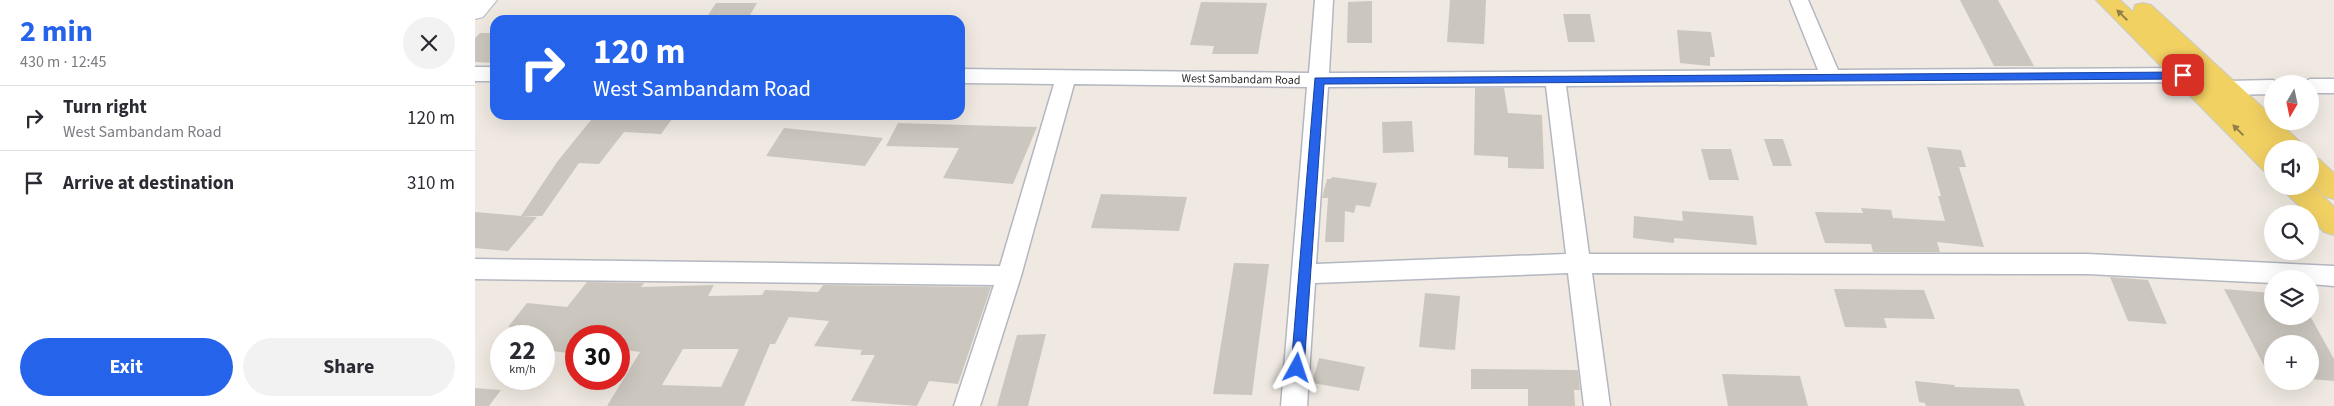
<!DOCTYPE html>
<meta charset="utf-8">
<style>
:root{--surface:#fff;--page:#f2f2f3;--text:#2b2b33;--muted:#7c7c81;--line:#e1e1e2;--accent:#2563eb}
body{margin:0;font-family:"Source Sans 3",sans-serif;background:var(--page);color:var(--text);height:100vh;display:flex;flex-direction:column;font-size:19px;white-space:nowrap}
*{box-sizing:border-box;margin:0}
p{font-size:16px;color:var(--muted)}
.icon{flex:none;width:28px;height:28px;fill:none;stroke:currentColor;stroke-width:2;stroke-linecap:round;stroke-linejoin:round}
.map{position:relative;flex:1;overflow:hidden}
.sheet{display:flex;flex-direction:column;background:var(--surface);width:475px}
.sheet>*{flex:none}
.top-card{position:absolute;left:15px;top:15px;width:475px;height:105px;border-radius:15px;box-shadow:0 5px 20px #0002;background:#2563eb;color:#fff;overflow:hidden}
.needle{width:32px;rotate:189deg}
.buttons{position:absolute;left:1789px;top:75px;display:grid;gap:10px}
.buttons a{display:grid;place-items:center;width:55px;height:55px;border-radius:50%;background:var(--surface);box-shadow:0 5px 20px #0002;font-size:25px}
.speed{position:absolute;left:15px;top:325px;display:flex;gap:10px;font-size:25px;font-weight:700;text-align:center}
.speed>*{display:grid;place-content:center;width:65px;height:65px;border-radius:50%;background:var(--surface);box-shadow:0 5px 20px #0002;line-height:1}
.speed small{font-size:12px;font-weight:400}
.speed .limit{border:8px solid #d22;background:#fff;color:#111}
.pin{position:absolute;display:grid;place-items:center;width:42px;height:42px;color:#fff;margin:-21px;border-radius:10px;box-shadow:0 2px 8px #0006}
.me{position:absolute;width:55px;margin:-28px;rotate:5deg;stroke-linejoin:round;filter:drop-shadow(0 0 4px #0008)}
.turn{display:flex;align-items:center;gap:18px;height:105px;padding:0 20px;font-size:22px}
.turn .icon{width:65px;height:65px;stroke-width:2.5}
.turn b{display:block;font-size:35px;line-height:42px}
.round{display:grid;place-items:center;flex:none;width:52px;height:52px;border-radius:26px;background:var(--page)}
.head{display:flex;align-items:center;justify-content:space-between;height:85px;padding:0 20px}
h1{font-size:30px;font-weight:700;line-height:38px;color:var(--accent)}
.primary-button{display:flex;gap:10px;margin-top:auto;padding:10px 20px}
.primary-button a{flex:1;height:58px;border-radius:30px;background:var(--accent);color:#fff;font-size:20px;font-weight:700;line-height:58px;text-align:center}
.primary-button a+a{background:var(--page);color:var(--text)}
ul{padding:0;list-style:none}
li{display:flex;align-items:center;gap:15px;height:65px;padding:0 20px;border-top:1px solid var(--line)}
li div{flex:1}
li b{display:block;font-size:19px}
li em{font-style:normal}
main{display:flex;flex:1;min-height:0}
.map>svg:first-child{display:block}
.building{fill:#cbc7bf;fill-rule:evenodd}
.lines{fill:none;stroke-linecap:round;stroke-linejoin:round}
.minor-casing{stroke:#b4b7c1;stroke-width:3}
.secondary-casing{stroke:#b4b7c1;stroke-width:2}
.primary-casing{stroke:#c9c9c9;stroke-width:2}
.minor{fill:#fff;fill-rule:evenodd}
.secondary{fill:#fff;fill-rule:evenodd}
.primary{fill:#f2d163;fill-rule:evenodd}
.oneway{fill:#908048}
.route{fill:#2563eb;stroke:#184099}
.labels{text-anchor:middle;stroke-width:4;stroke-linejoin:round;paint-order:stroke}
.street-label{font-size:12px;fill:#2e2e2e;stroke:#fff}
</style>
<main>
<section class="sheet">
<div class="head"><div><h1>2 min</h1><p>430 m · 12:45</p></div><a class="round"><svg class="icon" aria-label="close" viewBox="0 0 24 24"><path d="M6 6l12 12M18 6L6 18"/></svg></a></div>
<ul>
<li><svg class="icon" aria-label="right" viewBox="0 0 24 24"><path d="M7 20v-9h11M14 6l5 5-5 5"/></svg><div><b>Turn right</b><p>West Sambandam Road</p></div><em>120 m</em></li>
<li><svg class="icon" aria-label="arrive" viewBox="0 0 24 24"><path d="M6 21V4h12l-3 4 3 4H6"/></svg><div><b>Arrive at destination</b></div><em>310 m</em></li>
</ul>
<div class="primary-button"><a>Exit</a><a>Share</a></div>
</section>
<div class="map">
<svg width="1859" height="406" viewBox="0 0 1859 406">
<rect width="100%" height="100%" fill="#efe9e1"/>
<g class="building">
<path d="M975,0H1011L1009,44L972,42Z"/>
<path d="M1485,0H1523L1559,66H1519Z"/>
<path d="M897,1V43H872L873,2Z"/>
<path d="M726,2L792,3L783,54H737L739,46L715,45Z"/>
<path d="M241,3H282L272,20H230Z"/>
<path d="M1088,14H1115L1120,42H1093Z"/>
<path d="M1202,30L1236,32L1240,57H1235V66L1205,63Z"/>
<path d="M5,33H20V63L0,62V38Z"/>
<path d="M1000,88H1029L1033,113L1067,115L1069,169L1033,168V157L999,155Z"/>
<path d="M120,115H200L186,134L149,132L124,164L104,163L67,216H46L82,162Z"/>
<path d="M937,121L939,152L908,153L907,122Z"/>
<path d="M423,123L490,125L562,127L538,184L468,178L484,148L411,146Z"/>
<path d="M309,128L408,138L390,166L291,156Z"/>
<path d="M1289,139H1308L1317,166H1298Z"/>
<path d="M1452,147L1486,150L1491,167H1484L1509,247L1462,242L1465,252H1398L1396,244L1350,243L1340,212L1388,213L1386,208L1416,210L1418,218L1470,221L1463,196H1466Z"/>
<path d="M1226,149H1256L1264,180H1234Z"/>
<path d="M857,177L902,183L895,207L881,205L879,213L870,211L869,242H850L853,198H847L848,194L852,179H856Z"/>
<path d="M626,194L712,197L704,231L616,228Z"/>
<path d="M1207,211L1278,216L1282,245L1199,238V243L1158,238L1159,216L1208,221Z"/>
<path d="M0,212L46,216L62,217L33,251L0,248Z"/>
<path d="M759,263L794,264L777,395L738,394Z"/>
<path d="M1635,277L1673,280L1692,324L1653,321Z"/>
<path d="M112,282L169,283L166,287L239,285L233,296L287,295L290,290L343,292L348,285L516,287L483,384L454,381L442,406L376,401L400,355H385L387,350L339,346L354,321L314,317L300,344H295L269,406H132L165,352L144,349V336H101V341L93,353L69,350V336H41L47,329L33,327L52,303L92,307ZM208,349H264L246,387L187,385Z"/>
<path d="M1359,289L1449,290L1460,319L1409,318L1412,328L1370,327Z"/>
<path d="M1749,289L1798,293V316H1835L1859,359V381L1835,379V344H1798V383Z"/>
<path d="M950,293L985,296L980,350L944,347Z"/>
<path d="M571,334L553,406H522L542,335Z"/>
<path d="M844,358L890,367L884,391L837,383Z"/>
<path d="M996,369L1103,370L1105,390H1099L1100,406H1053V389H996Z"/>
<path d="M1247,374L1325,376L1333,406H1253Z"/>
<path d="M1440,381L1479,385L1480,387L1544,389L1550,406H1451L1450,403L1444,402Z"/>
<path d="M0,388L26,390L14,406H0Z"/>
</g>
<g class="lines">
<g class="minor-casing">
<g id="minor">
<path d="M840,0H858L854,73L1343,70L1315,0H1333L1363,70L1708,68L1752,81L1798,80L1806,84H1798V94L1752,95L1708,82L1091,86L1114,254H1612L1859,266V286L1835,284V279H1798V283L1612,274L1117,273L1135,406H1109L1093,273L840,283L832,406H806L832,87L599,84L546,276L505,406H479L519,285L0,279V259L525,266L579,84L485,83V69L834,73ZM1071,86L1091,254L841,264L853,87Z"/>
<rect x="0" y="67" width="20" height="14"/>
<path d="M1835,79H1859V93H1835V84H1826Z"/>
</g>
</g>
<g class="secondary-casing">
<path id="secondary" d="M0,0H22L8,17L0,19Z"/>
</g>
<g class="primary-casing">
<g id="primary">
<path d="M1621,0H1645L1658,12L1660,5L1668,3L1676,5L1798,117V121H1803L1825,142L1829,149H1799L1765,116L1799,149L1798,174L1789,171Z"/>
<path d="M1835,156L1844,159L1859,173V199L1849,196L1835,182Z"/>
<path d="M1835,183L1859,207V235L1849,232L1835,217V214H1832L1811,193L1808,186H1835Z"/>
</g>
</g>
<use href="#minor" class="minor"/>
<use href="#secondary" class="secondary"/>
<use href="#primary" class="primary"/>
</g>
<defs><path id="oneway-solid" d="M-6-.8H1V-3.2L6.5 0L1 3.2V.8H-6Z" transform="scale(1.25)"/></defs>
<g class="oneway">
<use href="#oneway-solid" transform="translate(1647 15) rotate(-135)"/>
<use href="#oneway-solid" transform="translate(1763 130) rotate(-136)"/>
</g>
<path class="route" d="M1708,72L1713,75L1708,79L849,84L829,368L827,372L822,374L818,372L816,368L840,78Z"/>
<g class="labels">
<g class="street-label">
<text transform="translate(766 79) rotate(1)" y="4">West Sambandam Road</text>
</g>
</g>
</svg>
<div class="buttons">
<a><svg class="needle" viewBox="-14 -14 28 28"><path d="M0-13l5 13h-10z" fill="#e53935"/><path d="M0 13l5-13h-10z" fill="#7c7c81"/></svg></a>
<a><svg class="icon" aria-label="sound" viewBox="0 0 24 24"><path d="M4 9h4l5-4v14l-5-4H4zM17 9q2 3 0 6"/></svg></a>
<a><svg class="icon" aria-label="search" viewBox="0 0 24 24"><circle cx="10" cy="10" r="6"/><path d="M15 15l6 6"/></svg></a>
<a><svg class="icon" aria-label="layers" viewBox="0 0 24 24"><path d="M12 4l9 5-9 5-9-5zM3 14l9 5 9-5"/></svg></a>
<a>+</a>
</div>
<div class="speed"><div>22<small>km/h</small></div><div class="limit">30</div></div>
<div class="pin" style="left:1708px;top:75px;background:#d93025"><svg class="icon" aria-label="arrive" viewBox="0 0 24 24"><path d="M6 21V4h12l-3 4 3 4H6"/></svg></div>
<svg class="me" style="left:822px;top:368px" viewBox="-20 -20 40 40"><path d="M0-17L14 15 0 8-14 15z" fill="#2563eb" stroke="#fff" stroke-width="4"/></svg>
<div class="top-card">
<div class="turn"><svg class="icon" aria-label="right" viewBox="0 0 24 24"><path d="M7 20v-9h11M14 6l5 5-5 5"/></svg><div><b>120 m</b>West Sambandam Road</div></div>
</div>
</div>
</main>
